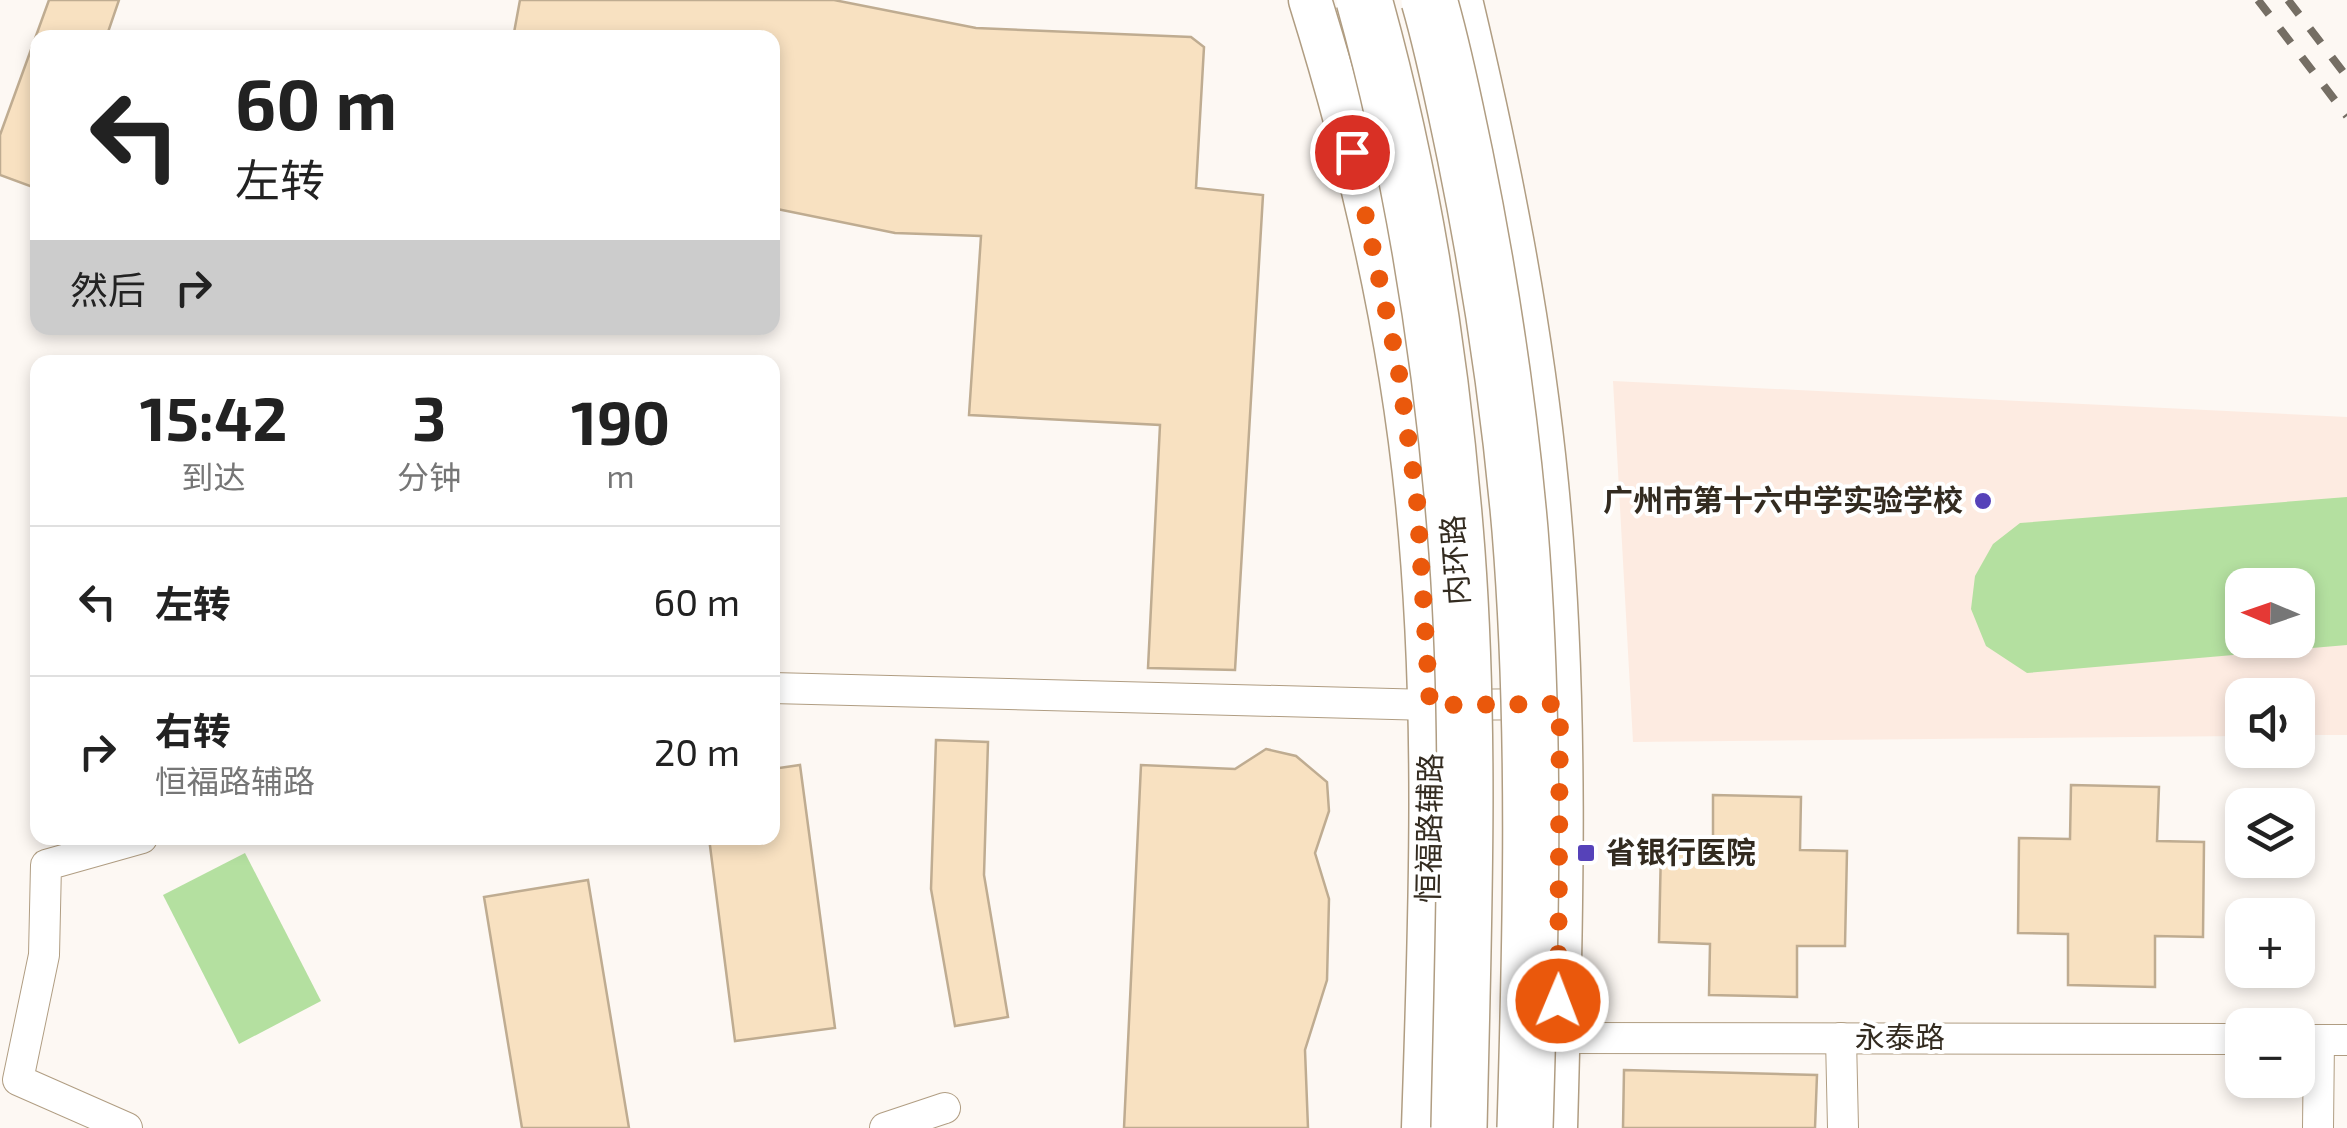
<!DOCTYPE html>
<html lang="zh">
<meta charset="utf-8">
<style>
:root{--surface:#fff;--page:#f2f2f2;--text:#222;--muted:#767676;--line:#e0e0e0}
body{margin:0;font-family:"Exo 2","Noto Sans SC",sans-serif;background:var(--page);color:var(--text);height:100vh;display:flex;flex-direction:column;font-size:38px;white-space:nowrap}
*{box-sizing:border-box;margin:0}
p{font-size:32px;color:var(--muted)}
.icon{flex:none;width:55px;height:55px;fill:none;stroke:currentColor;stroke-width:2;stroke-linecap:round;stroke-linejoin:round}
.map{position:relative;flex:1;overflow:hidden}
.side{position:absolute;left:30px;top:355px;width:750px;height:490px;display:flex;flex-direction:column;background:var(--surface);border-radius:20px;box-shadow:0 5px 15px #0003}
.side>*{flex:none}
.guide{position:absolute;left:30px;top:30px;width:750px;height:305px;border-radius:20px;box-shadow:0 5px 15px #0003;background:#fff;color:var(--text);overflow:hidden}
.needle{width:65px;rotate:272deg}
.tools{position:absolute;left:2225px;top:568px;display:grid;gap:20px}
.tools a{display:grid;place-items:center;width:90px;height:90px;border-radius:20px;background:var(--surface);box-shadow:0 5px 15px #0003;font-size:50px}
.pin{position:absolute;display:grid;place-items:center;width:85px;height:85px;color:#fff;margin:-42px;border:5px solid #fff;border-radius:50%;box-shadow:0 2px 10px #0007}
.me{position:absolute;width:110px;margin:-55px;rotate:1deg;stroke-linejoin:round;filter:drop-shadow(0 0 8px #0008)}
.turn{display:flex;align-items:center;gap:35px;height:210px;padding:0 40px;font-size:45px}
.turn .icon{width:130px;height:130px;stroke-width:2.5}
.turn b{display:block;font-size:70px;line-height:85px}
.then{display:flex;align-items:center;height:95px;padding:0 40px;background:#0003;gap:20px;font-size:38px}
.eta{display:flex;justify-content:space-evenly;align-items:center;height:170px;text-align:center}
.eta b{font-size:60px;font-weight:700;line-height:70px}
ul{padding:0;list-style:none}
li{display:flex;align-items:center;gap:30px;height:150px;padding:0 40px;border-top:2px solid var(--line)}
li div{flex:1}
li b{display:block;font-size:38px}
li em{font-style:normal}
.map>svg:first-child{display:block}
.education{fill:#fdebe1;fill-rule:evenodd}
.green{fill:#b4e0a0;fill-rule:evenodd}
.building{fill:#f8e1c1;stroke:#bfac91;stroke-width:2.5}
.lines{fill:none;stroke-linecap:round;stroke-linejoin:round}
.street-casing{stroke:#b09d82;stroke-width:32}
.secondary-casing{stroke:#b09d82;stroke-width:45}
.street{stroke:#fff;stroke-width:30}
.secondary{stroke:#fff;stroke-width:42}
.rail{stroke:#756e64;stroke-width:8;stroke-dasharray:18 18;stroke-linecap:butt}
.highway-bridge-casing{stroke:#b09d82;stroke-width:58;stroke-linecap:butt}
.highway-bridge{stroke:#fff;stroke-width:55}
.route{stroke:#ea580c;stroke-width:18;stroke-dasharray:0 32.4}
.poi-dot{fill:#5642b9;stroke:#fff;stroke-width:4}
.labels{text-anchor:middle;stroke-width:8;stroke-linejoin:round;paint-order:stroke}
.poi-label{font-size:30px;font-weight:bold;fill:#332b20;stroke:#fff;text-anchor:end}
.street-label{font-size:30px;fill:#332b20;stroke:#fff}
</style>
<div class="map">
<svg width="2347" height="1128" viewBox="0 0 2347 1128">
<rect width="100%" height="100%" fill="#fdf8f3"/>
<path class="education" d="M1613,381L2347,417V735H2298V695H2242V736L1633,742ZM2242,585H2298V640H2242Z"/>
<g class="green">
<path d="M2347,497V645L2027,673L1986,646L1971,609L1975,576L1993,544L2020,523ZM2242,585H2298V640H2242Z"/>
<path d="M245,853L321,1001L239,1044L163,895Z"/>
</g>
<g class="building">
<path d="M49,0H119L106,38H38V189L0,175V135Z"/>
<path d="M520,0H834L976,28L1191,37L1204,47L1196,188L1263,195L1235,670L1148,668L1160,425L969,415L981,236L895,233L772,208V38H513Z"/>
<path d="M936,740L988,742L984,875L1008,1017L955,1026L931,889Z"/>
<path d="M1266,749L1296,756L1327,782L1329,811L1315,853L1329,899L1327,980L1305,1050L1308,1128H1124L1141,765L1235,769Z"/>
<path d="M800,765L835,1028L735,1041L709,838H772V769Z"/>
<path d="M2071,785L2159,787L2157,841L2204,842L2203,937L2155,936V987L2068,985V934L2018,933L2019,838L2070,839Z"/>
<path d="M1713,795L1801,797L1800,850L1847,851L1845,946H1797V997L1709,995L1710,944L1659,942L1661,847L1713,849Z"/>
<path d="M588,880L629,1128H522L484,897Z"/>
<path d="M1624,1070L1817,1075L1815,1128H1623Z"/>
</g>
<g class="lines">
<g class="street-casing">
<g id="street">
<path d="M772,688L1430,705L1542,704"/>
<path d="M1558,1038L2242,1039"/>
<path d="M1841,1038L1843,1128"/>
<path d="M2298,1040H2347"/>
<path d="M127,1128L18,1080L44,955L46,865L142,838"/>
<path d="M885,1128L945,1108"/>
<path d="M2318,1128L2319,1040"/>
</g>
</g>
<g class="secondary-casing">
<g id="secondary">
<path d="M1310,0C1361,163 1400,332 1417,502C1438,710 1430,919 1423,1128"/>
<path d="M1461,0C1499,160 1531,321 1547,484C1568,698 1562,914 1556,1128"/>
</g>
</g>
<use href="#street" class="street"/>
<use href="#secondary" class="secondary"/>
<g class="rail">
<path d="M2258,0L2347,116"/>
<path d="M2288,0L2347,77"/>
</g>
<g class="highway-bridge-casing">
<g id="highway-bridge">
<path d="M1364,0C1414,179 1443,367 1457,552C1471,743 1463,937 1459,1128"/>
<path d="M1429,0C1444,51 1454,103 1465,155C1490,278 1509,404 1520,530C1536,728 1531,929 1525,1128"/>
</g>
</g>
<use href="#highway-bridge" class="highway-bridge"/>
</g>
<g class="lines">
<path class="route" d="M1352,152L1398,366L1417,500L1430,705L1560,704L1558,1001"/>
</g>
<g class="poi-dot">
<circle cx="1983" cy="501" r="10"/>
<rect x="1576" y="843" width="20" height="20" rx="5"/>
</g>
<g class="labels">
<g class="poi-label">
<text x="1963" y="511">广州市第十六中学实验学校</text>
<text x="1606" y="863" text-anchor="start">省银行医院</text>
</g>
<g class="street-label">
<text transform="translate(1456 560) rotate(-94)" y="10">内环路</text>
<text transform="translate(1430 828) rotate(-89)" y="10">恒福路辅路</text>
<text x="1900" y="1048">永泰路</text>
</g>
</g>
</svg>
<div class="tools">
<a><svg class="needle" viewBox="-14 -14 28 28"><path d="M0-13l5 13h-10z" fill="#e53935"/><path d="M0 13l5-13h-10z" fill="#767676"/></svg></a>
<a><svg class="icon" aria-label="sound" viewBox="0 0 24 24"><path d="M4 9h4l5-4v14l-5-4H4zM17 9q2 3 0 6"/></svg></a>
<a><svg class="icon" aria-label="layers" viewBox="0 0 24 24"><path d="M12 4l9 5-9 5-9-5zM3 14l9 5 9-5"/></svg></a>
<a>+</a>
<a>−</a>
</div>
<div class="pin" style="left:1352px;top:152px;background:#d93025"><svg class="icon" aria-label="arrive" viewBox="0 0 24 24"><path d="M6 21V4h12l-3 4 3 4H6"/></svg></div>
<svg class="me" style="left:1558px;top:1001px" viewBox="-20 -20 40 40"><circle r="17" fill="#ea580c" stroke="#fff" stroke-width="3"/><path d="M0-11L8 9 0 5-8 9z" fill="#fff"/></svg>
<div class="guide">
<div class="turn"><svg class="icon" aria-label="left" viewBox="0 0 24 24"><path d="M17 20v-9H6M10 6l-5 5 5 5"/></svg><div><b>60 m</b>左转</div></div>
<div class="then">然后<svg class="icon" aria-label="right" viewBox="0 0 24 24"><path d="M7 20v-9h11M14 6l5 5-5 5"/></svg></div>
</div>
<section class="side">
<div class="eta">
<div><b>15:42</b><p>到达</p></div>
<div><b>3</b><p>分钟</p></div>
<div><b>190</b><p>m</p></div>
</div>
<ul>
<li><svg class="icon" aria-label="left" viewBox="0 0 24 24"><path d="M17 20v-9H6M10 6l-5 5 5 5"/></svg><div><b>左转</b></div><em>60 m</em></li>
<li><svg class="icon" aria-label="right" viewBox="0 0 24 24"><path d="M7 20v-9h11M14 6l5 5-5 5"/></svg><div><b>右转</b><p>恒福路辅路</p></div><em>20 m</em></li>
</ul>
</section>
</div>
